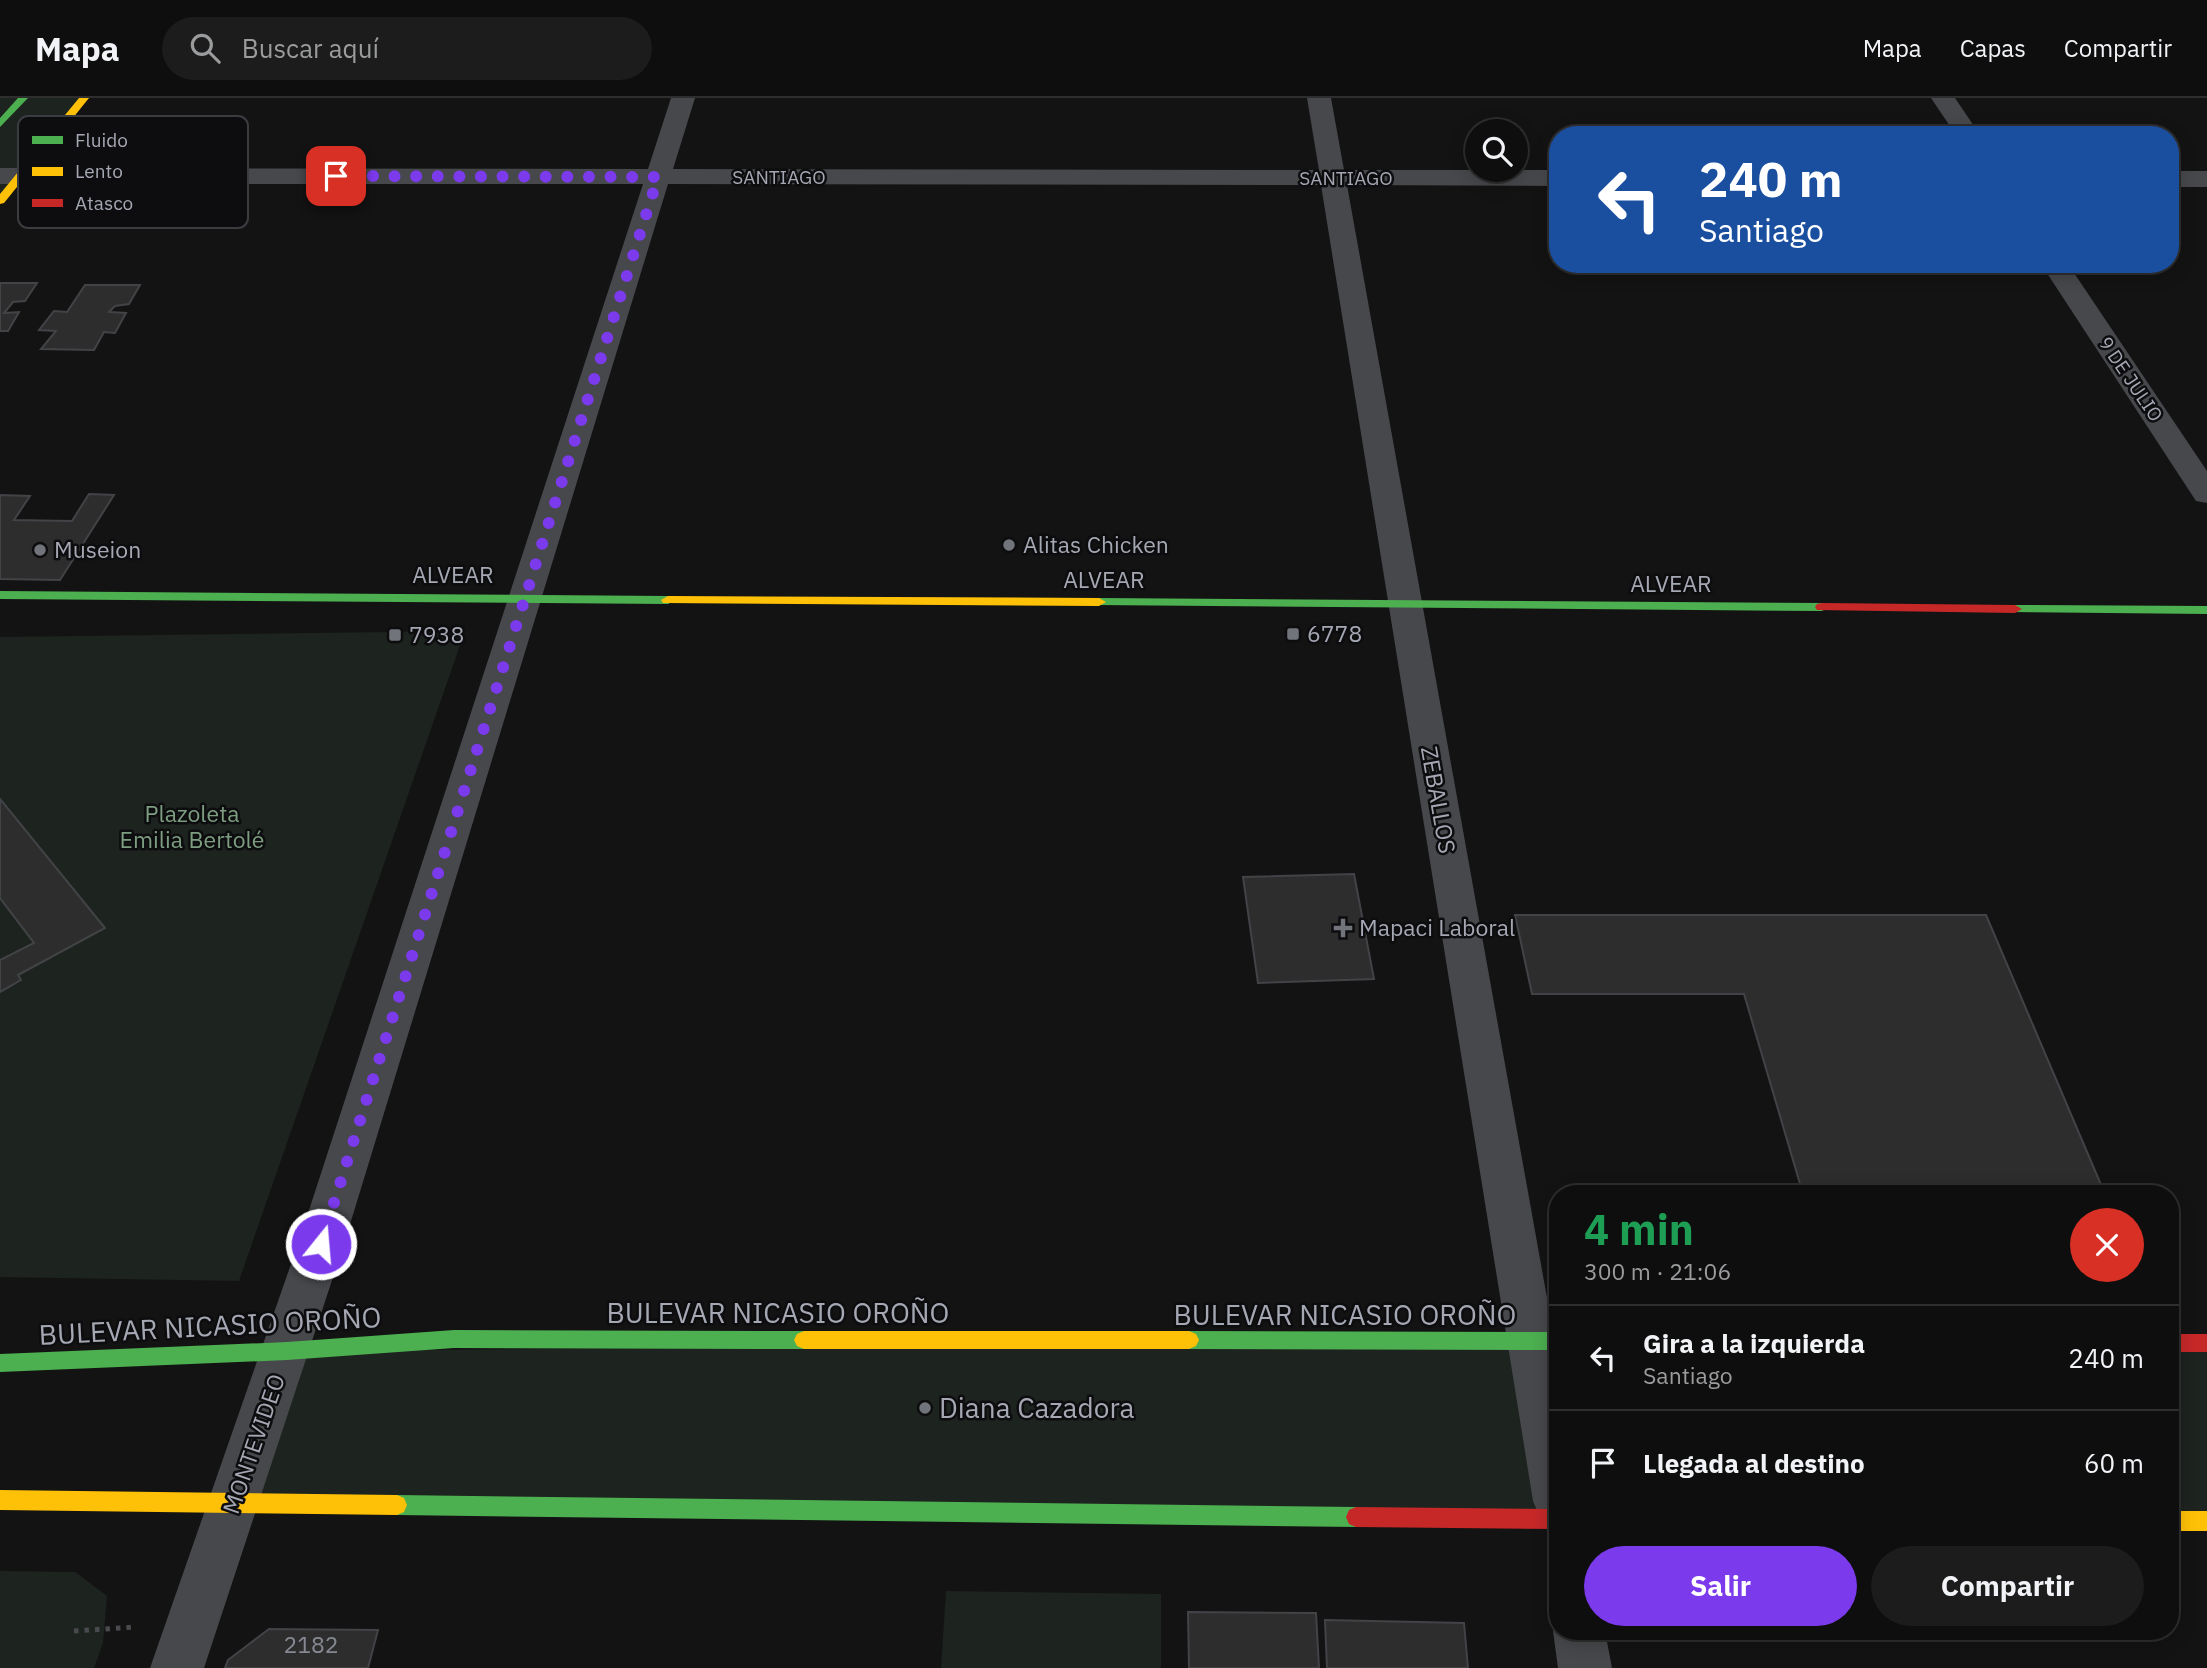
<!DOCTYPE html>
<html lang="es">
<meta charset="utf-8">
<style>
:root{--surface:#0e0e0e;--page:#1c1c1c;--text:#f1f3f6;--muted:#9b9c9e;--line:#2e2e2e;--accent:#7c3aed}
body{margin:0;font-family:"IBM Plex Sans",sans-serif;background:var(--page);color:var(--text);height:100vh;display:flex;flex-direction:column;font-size:26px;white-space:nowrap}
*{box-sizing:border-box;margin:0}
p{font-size:23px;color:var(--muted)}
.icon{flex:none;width:38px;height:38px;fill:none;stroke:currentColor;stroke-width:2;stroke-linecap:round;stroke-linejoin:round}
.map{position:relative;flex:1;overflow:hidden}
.details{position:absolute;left:1549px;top:1087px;width:630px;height:455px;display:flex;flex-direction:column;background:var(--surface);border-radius:28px;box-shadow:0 4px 18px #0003,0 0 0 2px var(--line)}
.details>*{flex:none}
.banner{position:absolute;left:1549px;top:28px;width:630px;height:147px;border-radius:28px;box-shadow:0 4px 18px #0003,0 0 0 2px var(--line);background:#1a4fa0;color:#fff;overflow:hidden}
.tools{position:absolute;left:1465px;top:21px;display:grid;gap:14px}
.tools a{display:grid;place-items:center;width:63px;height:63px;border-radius:50%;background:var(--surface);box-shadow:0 4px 18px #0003,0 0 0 2px var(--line);font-size:35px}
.pin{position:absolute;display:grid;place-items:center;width:60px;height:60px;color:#fff;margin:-30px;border-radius:14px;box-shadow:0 4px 10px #0006}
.me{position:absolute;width:77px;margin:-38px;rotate:17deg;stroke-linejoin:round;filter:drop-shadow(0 0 5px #0008)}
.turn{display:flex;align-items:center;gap:24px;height:147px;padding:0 35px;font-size:32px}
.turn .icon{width:91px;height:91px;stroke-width:2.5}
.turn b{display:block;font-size:49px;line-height:60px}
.round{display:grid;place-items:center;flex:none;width:74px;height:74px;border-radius:37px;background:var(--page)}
.summary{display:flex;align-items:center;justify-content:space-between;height:119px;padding:0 35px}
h1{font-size:42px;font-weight:800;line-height:52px;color:#1e9e55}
.primary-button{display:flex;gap:14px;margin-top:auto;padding:14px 35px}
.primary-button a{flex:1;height:80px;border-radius:42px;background:var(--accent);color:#fff;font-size:28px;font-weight:800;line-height:80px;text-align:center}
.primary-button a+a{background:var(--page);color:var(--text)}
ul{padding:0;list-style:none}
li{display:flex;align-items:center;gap:21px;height:105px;padding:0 35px;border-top:2px solid var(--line)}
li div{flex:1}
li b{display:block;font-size:26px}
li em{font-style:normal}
header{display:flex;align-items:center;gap:42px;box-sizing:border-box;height:98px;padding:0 35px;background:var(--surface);border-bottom:2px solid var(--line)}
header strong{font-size:33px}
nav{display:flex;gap:38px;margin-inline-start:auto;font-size:24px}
.search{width:490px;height:63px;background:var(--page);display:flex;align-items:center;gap:18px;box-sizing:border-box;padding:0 24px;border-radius:38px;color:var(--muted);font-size:26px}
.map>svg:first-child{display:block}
.green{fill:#1d231e}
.building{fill:#2d2d2e;stroke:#424346;stroke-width:2}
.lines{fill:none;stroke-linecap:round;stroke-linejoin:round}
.path{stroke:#494a4d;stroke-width:5;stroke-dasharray:4.5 6;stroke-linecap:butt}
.street{fill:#47484b;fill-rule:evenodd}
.fast{fill:#4caf50;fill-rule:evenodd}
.slow{fill:#ffc107;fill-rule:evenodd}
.jam{fill:#c62828;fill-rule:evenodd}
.route{stroke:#7c3aed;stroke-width:12;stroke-dasharray:0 21.6}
.poi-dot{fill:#72747b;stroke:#0d0d0f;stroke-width:2.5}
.labels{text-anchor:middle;stroke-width:5;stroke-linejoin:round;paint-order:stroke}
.far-street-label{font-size:19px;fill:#a5a8b3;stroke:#0d0d0f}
.poi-label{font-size:23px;fill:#a5a8b3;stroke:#0d0d0f;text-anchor:start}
.street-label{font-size:23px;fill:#a5a8b3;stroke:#0d0d0f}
.park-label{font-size:23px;fill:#7d9d81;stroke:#0d0d0f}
.near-number-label{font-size:23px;fill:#878992}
.near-street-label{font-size:28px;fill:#a5a8b3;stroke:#0d0d0f}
.near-poi-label{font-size:28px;fill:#a5a8b3;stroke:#0d0d0f;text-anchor:start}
.key{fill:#0d0d0f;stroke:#3b3c40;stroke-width:2}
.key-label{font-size:19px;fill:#a5a8b3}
</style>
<header>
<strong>Mapa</strong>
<div class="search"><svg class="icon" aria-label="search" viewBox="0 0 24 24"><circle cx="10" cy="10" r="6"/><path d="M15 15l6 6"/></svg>Buscar aquí</div>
<nav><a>Mapa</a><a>Capas</a><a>Compartir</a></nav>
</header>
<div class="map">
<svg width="2207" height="1570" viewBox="0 0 2207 1570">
<rect width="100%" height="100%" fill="#131313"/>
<g class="green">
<path d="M0,0H84L0,103Z"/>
<path d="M465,533L239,1183L0,1179V539Z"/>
<path d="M1557,1243V1421L232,1406L287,1253Z"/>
<rect x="2170" y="1245" width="37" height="178"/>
<path d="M0,1473L75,1474L107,1498L103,1545L94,1570H0Z"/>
<path d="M946,1493L1161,1496V1570H941Z"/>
</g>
<g class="building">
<path d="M0,185H37L25,203L13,204L4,215L19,214L8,233H0Z"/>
<path d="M85,187H140L129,206L115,208L109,214L126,215L115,235L104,234L94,252L41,251L56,233L39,232L54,213L67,214Z"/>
<path d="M89,396L114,397L60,482L0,481V397L30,398L14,422L72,423Z"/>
<path d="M0,701L105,830L18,877L21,882L0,894V862L34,845L0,800Z"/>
<path d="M1354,776L1374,881L1258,885L1243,779Z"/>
<path d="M1515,817H1986L2105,1096H1803L1744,896H1532Z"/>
<path d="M1188,1514L1316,1515L1319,1570H1189Z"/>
<path d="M1325,1522L1464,1525L1468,1570H1327Z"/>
<path d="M269,1531L378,1532L368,1570H225L228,1562Z"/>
</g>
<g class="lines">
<path class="path" d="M74,1533L136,1529"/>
<g class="street">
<path d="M671,0H695L673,71L1319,72L1307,0H1331L1344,72H1558V88L1347,87L1558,1261V1427L1540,1420L1533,1403L1321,87L668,86L344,1146L204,1570H150L298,1146L643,86H0V70L648,71Z"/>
<path d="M1931,0H1955L1980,37H1956Z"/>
<rect x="2170" y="73" width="37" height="16"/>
<path d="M2041,166H2068L2207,373V405L2196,403Z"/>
<path d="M1558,1522V1533H1605L1612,1570H1558L1553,1533Z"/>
</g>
<g class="fast">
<path d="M18,0H28L0,29V20Z"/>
<path d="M0,493L668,498L675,502L668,506L0,501Z"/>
<path d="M1099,500L1822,505L1829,509L1822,513L1094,507L1092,504L1094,501Z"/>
<path d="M2015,507L2207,508V516L2010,514L2008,511L2010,508Z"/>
<path d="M454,1232L804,1233L811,1236L814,1242L811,1248L804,1251L454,1250L287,1262L0,1274V1256L287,1244Z"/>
<path d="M1189,1233L1558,1234V1252L1189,1251L1182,1248L1179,1242L1182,1236Z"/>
<path d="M397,1397L1356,1409L1363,1412L1366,1419L1363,1426L1356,1429L397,1417L390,1414L387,1407L390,1400Z"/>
</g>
<g class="slow">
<path d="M79,0H89L4,105L0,106V96Z"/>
<path d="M668,498L1099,500L1106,504L1099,508L663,505L661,502Z"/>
<path d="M804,1233H1189L1196,1236L1199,1242L1196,1248L1189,1251H804L797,1248L794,1242L797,1236Z"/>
<path d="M0,1392L397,1397L404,1400L407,1407L404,1414L397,1417L0,1412Z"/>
<rect x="2170" y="1413" width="37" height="20"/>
</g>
<g class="jam">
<path d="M1822,505L2015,507L2022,511L2015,515L1817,512L1815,509L1817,506Z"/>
<rect x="2170" y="1236" width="37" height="18"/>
<path d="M1356,1409L1558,1411V1431L1356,1429L1349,1426L1346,1419L1349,1412Z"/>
</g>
</g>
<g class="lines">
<path class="route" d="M321,1146L658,79L336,78"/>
</g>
<g class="poi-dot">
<circle cx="1009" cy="447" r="7"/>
<circle cx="40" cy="452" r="7"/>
<rect x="1286" y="529" width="14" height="14" rx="3.5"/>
<rect x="388" y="530" width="14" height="14" rx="3.5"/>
<path d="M1339.5 819.5h7v7h7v7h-7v7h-7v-7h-7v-7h7z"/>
<circle cx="925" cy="1310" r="7"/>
</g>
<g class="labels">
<g class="far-street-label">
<text x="779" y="86">SANTIAGO</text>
<text x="1346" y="87">SANTIAGO</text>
<text transform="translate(2131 281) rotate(56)" y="7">9 DE JULIO</text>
</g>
<g class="poi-label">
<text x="1023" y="455">Alitas Chicken</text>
<text x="54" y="460">Museion</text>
<text x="1307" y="544">6778</text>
<text x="409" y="545">7938</text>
<text x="1359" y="838">Mapaci Laboral</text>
</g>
<g class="street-label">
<text x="453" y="485">ALVEAR</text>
<text x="1104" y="490">ALVEAR</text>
<text x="1671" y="494">ALVEAR</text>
<text transform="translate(1438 702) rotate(80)" y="8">ZEBALLOS</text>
<text transform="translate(254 1346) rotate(-71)" y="8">MONTEVIDEO</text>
</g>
<g class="park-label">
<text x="192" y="724">Plazoleta<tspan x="192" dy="26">Emilia Bertolé</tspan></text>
</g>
<g class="near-number-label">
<text x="311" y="1555">2182</text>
</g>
<g class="near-street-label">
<text x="778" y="1225">BULEVAR NICASIO OROÑO</text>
<text x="1345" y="1227">BULEVAR NICASIO OROÑO</text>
<text transform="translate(210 1228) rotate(-3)" y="10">BULEVAR NICASIO OROÑO</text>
</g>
<g class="near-poi-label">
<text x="939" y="1320">Diana Cazadora</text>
</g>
</g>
<rect x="18" y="18" width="230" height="112" rx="10" class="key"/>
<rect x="32" y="38" width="31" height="8" fill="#4caf50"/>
<rect x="32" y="69" width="31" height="9" fill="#ffc107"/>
<rect x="32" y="101" width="31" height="8" fill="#c62828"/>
<g class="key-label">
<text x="75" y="49">Fluido</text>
<text x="75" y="80">Lento</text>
<text x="75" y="112">Atasco</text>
</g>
</svg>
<div class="tools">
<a><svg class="icon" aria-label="search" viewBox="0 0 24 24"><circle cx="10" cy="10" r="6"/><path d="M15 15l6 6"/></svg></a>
</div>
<div class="pin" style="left:336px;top:78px;background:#d93025"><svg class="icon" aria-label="arrive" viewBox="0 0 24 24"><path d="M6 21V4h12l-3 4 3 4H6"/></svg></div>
<svg class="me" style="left:321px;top:1146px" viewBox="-20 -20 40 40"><circle r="17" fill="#7c3aed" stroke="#fff" stroke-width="3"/><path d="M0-11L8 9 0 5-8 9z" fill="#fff"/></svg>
<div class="banner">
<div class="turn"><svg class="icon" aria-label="left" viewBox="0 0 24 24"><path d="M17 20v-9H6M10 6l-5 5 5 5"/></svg><div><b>240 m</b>Santiago</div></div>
</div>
<section class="details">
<div class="summary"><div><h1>4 min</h1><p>300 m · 21:06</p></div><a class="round" style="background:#d93025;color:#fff"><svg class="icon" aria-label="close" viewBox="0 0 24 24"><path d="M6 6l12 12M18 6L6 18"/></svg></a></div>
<ul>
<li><svg class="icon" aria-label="left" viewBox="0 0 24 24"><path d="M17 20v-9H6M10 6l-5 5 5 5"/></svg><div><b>Gira a la izquierda</b><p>Santiago</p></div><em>240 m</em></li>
<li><svg class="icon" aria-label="arrive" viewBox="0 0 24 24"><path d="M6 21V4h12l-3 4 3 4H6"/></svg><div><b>Llegada al destino</b></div><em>60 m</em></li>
</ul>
<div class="primary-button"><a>Salir</a><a>Compartir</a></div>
</section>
</div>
